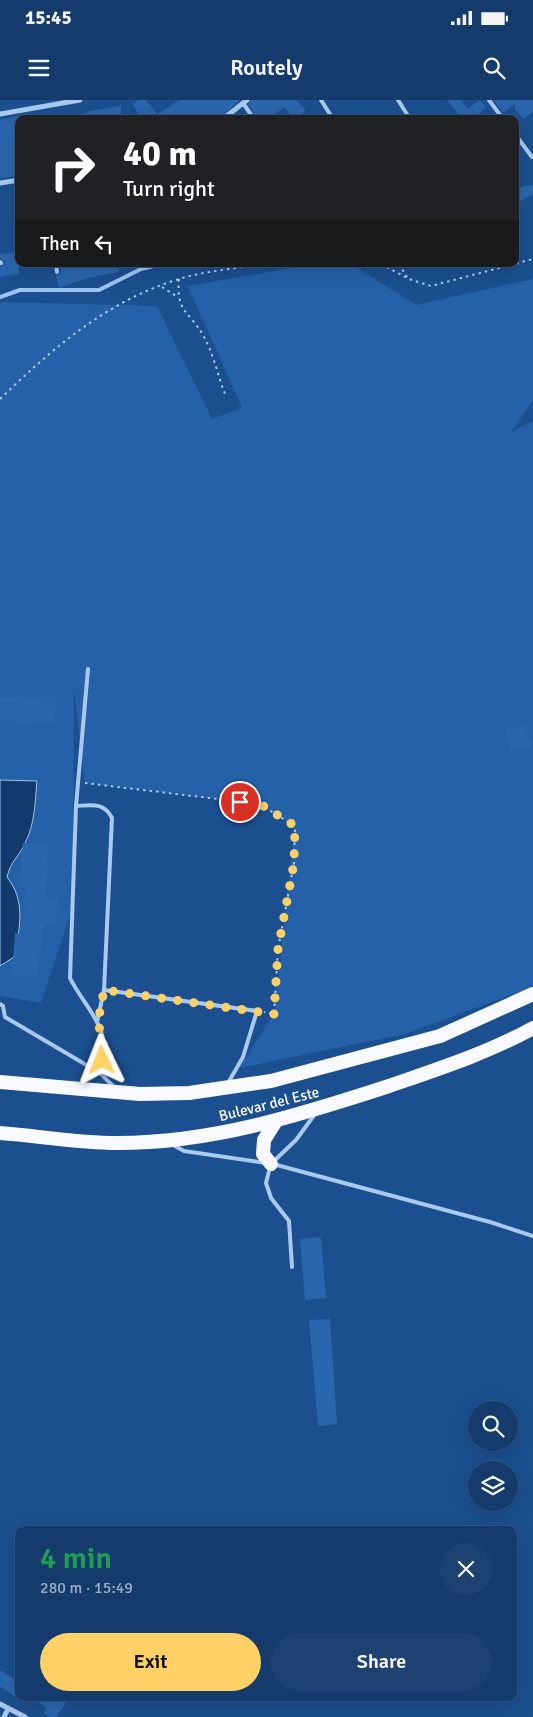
<!DOCTYPE html>
<meta charset="utf-8">
<style>
:root{--surface:#143b6b;--page:#1d4271;--text:#f1f3f6;--muted:#9dadc1;--line:#33557e;--accent:#ffd166}
body{margin:0;font-family:Signika,sans-serif;background:var(--page);color:var(--text);height:100vh;display:flex;flex-direction:column;font-size:19px;white-space:nowrap}
*{box-sizing:border-box;margin:0}
p{font-size:16px;color:var(--muted)}
.icon{flex:none;width:28px;height:28px;fill:none;stroke:currentColor;stroke-width:2;stroke-linecap:round;stroke-linejoin:round}
.map{position:relative;flex:1;overflow:hidden}
.details{position:absolute;left:15px;top:1426px;width:502px;height:175px;display:flex;flex-direction:column;background:var(--surface);border-radius:10px;box-shadow:0 5px 20px #0002,0 0 0 1px var(--line)}
.details>*{flex:none}
.top-card{position:absolute;left:15px;top:15px;width:504px;height:152px;border-radius:10px;box-shadow:0 5px 20px #0002,0 0 0 1px var(--line);background:#202124;color:#fff;overflow:hidden}
.fabs{position:absolute;left:468px;top:1301px;display:grid;gap:10px}
.fabs a{display:grid;place-items:center;width:50px;height:50px;border-radius:50%;background:var(--surface);box-shadow:0 5px 20px #0002,0 0 0 1px var(--line);font-size:25px}
.pin{position:absolute;display:grid;place-items:center;width:42px;height:42px;color:#fff;margin:-21px;border:2px solid #fff;border-radius:50%;box-shadow:0 1px 5px #0007}
.me{position:absolute;width:55px;margin:-28px;rotate:358deg;stroke-linejoin:round;filter:drop-shadow(0 0 4px #0008)}
.turn{display:flex;align-items:center;gap:18px;height:105px;padding:0 25px;font-size:22px}
.turn .icon{width:65px;height:65px;stroke-width:2.5}
.turn b{display:block;font-size:35px;line-height:42px}
.then{display:flex;align-items:center;height:48px;padding:0 25px;background:#0003;gap:10px;font-size:19px}
.round{display:grid;place-items:center;flex:none;width:52px;height:52px;border-radius:26px;background:var(--page)}
.head{display:flex;align-items:center;justify-content:space-between;height:85px;padding:0 25px}
h1{font-size:30px;font-weight:600;line-height:38px;color:#1e9e55}
.cta{display:flex;gap:10px;margin-top:auto;padding:10px 25px}
.cta a{flex:1;height:58px;border-radius:30px;background:var(--accent);color:#111;font-size:20px;font-weight:600;line-height:58px;text-align:center}
.cta a+a{background:var(--page);color:var(--text)}
.status{display:flex;justify-content:space-between;align-items:center;height:35px;padding:0 25px;background:var(--surface);direction:ltr}
.status svg{height:14px;fill:currentColor}
header{display:flex;justify-content:space-between;align-items:center;height:65px;padding:0 25px;background:var(--surface);font-size:22px;font-weight:600}
.map>svg:first-child{display:block}
.green{fill:#2461a8}
.water{fill:#123a6d;stroke:#9cc4f0}
.lines{fill:none;stroke-linecap:round;stroke-linejoin:round}
.stream{stroke:#9cc4f0;stroke-width:4}
.building{fill:#2a66ad}
.path{stroke:#a9c9ee;stroke-width:2;stroke-dasharray:2.5 4;stroke-linecap:butt}
.service{stroke:#a9c9ee;stroke-width:4}
.minor{stroke:#a9c9ee;stroke-width:5}
.trunk{stroke:#f8faff;stroke-width:14}
.route{stroke:#ffd166;stroke-width:9;stroke-dasharray:0 16.2}
.labels{text-anchor:middle;stroke-width:5;stroke-linejoin:round;paint-order:stroke}
.street-label{font-size:15px;fill:#fff;stroke:#1b4f8f}
</style>
<div class="status"><b>15:45</b><svg viewBox="0 0 49 12"><path d="M0 12V9h3v3zM5 12V6h3v6zM10 12V3h3v9zM15 12V0h3v12zM26 1h20v11H26zM47 4h2v5h-2z"/></svg></div>
<header><svg class="icon" aria-label="menu" viewBox="0 0 24 24"><path d="M4 6h16M4 12h16M4 18h16"/></svg>Routely<svg class="icon" aria-label="search" viewBox="0 0 24 24"><circle cx="10" cy="10" r="6"/><path d="M15 15l6 6"/></svg></header>
<div class="map">
<svg width="533" height="1617" viewBox="0 0 533 1617">
<rect width="100%" height="100%" fill="#1b4f8f"/>
<path class="green" d="M315,164H351L416,205L533,179V300L511,332L533,321V887L405,934L239,968L274,914L295,726L259,704L85,683L74,589L73,807L41,903L0,896V204L3,202L157,206L212,319L242,308L188,186Z"/>
<path class="water" d="M0,680L37,681C35,702 35,724 25,743C19,757 11,760 7,777C26,801 20,828 14,857L0,866Z"/>
<g class="lines">
<path class="stream" d="M0,197L20,190H99L141,169L162,164"/>
</g>
<g class="building">
<path d="M139,0H146L157,14L180,0H240L219,19H141L133,4Z"/>
<path d="M251,0H296L306,11L295,19L284,7L269,19H258L248,4Z"/>
<path d="M447,0H461L468,9L480,0L486,7L475,17L477,19H456L460,16Z"/>
<path d="M494,0H533V12L523,19L515,9V4L503,13Z"/>
<path d="M121,6V18L86,19L85,12Z"/>
<path d="M19,16V76L0,78V20Z"/>
<path d="M533,85V94L515,104V92L524,86Z"/>
<path d="M19,152V174L0,177V167L5,163L0,158V154Z"/>
<path d="M60,164H80L81,167L95,164H117L119,172L87,178L59,188L56,176L61,173Z"/>
<path d="M0,597L56,598L55,623L7,622V619H0Z"/>
<path d="M526,626L530,647L510,650L506,630Z"/>
<path d="M23,743L48,745L46,798L58,799L55,826L44,825L37,877L12,875L15,833L22,834L26,787L19,786Z"/>
<path d="M321,1137L326,1198L305,1200L300,1139Z"/>
<path d="M330,1219L337,1324L318,1326L309,1220Z"/>
<path d="M0,1570L19,1582V1599L0,1586Z"/>
<path d="M32,1598H58L66,1603L56,1617H50L44,1613L47,1608Z"/>
</g>
<g class="lines">
<g class="path">
<path d="M381,164L409,179L431,186L533,159"/>
<path d="M399,164L407,177"/>
<path d="M179,179C176,212 188,210 203,235C213,252 218,276 225,294"/>
<path d="M162,187L176,196"/>
<path d="M0,299C53,248 107,201 179,179C205,171 234,169 261,164"/>
<path d="M85,683L259,704L295,726L294,763L278,849L274,914L264,912"/>
</g>
<g class="service">
<path d="M321,0L333,19"/>
<path d="M398,0L410,19"/>
<path d="M489,0L503,19"/>
<path d="M243,3L254,19"/>
<path d="M515,34L532,57"/>
<path d="M0,162L1,163"/>
<path d="M56,164L57,172"/>
<path d="M88,569L76,706L70,878C81,901 105,923 104,949C103,957 101,965 100,973L115,988"/>
<path d="M76,706C92,705 104,702 112,718L104,890L97,922"/>
<path d="M104,890L257,911L243,957L228,983"/>
<path d="M0,904L3,906L5,917L100,973"/>
<path d="M173,1045L184,1051L266,1063"/>
<path d="M274,1061L296,1040L315,1014"/>
<path d="M273,1064L490,1122L533,1136"/>
<path d="M270,1067L266,1083L271,1098L289,1121L292,1167"/>
</g>
<g class="minor">
<path d="M0,14L80,0"/>
<path d="M223,19L247,0"/>
<path d="M0,83L19,80"/>
<path d="M0,1604L25,1617"/>
<path d="M4,1617L8,1609"/>
</g>
<g class="trunk">
<path d="M0,982L140,994L189,993L271,981L440,936L533,894"/>
<path d="M0,1033C39,1036 78,1043 117,1043C212,1043 300,1015 389,986C438,969 488,953 533,928"/>
<path d="M271,1064L263,1054L264,1040L276,1021"/>
</g>
</g>
<g class="lines">
<path class="route" d="M102,960L104,948L98,922L104,890L274,914L278,849L294,763L295,726L260,704L240,702"/>
</g>
<g class="labels">
<g class="street-label">
<text transform="translate(269 1004) rotate(-14)" y="5">Bulevar del Este</text>
</g>
</g>
</svg>
<div class="fabs">
<a><svg class="icon" aria-label="search" viewBox="0 0 24 24"><circle cx="10" cy="10" r="6"/><path d="M15 15l6 6"/></svg></a>
<a><svg class="icon" aria-label="layers" viewBox="0 0 24 24"><path d="M12 4l9 5-9 5-9-5zM3 14l9 5 9-5"/></svg></a>
</div>
<div class="pin" style="left:240px;top:702px;background:#d93025"><svg class="icon" aria-label="arrive" viewBox="0 0 24 24"><path d="M6 21V4h12l-3 4 3 4H6"/></svg></div>
<svg class="me" style="left:102px;top:960px" viewBox="-20 -20 40 40"><path d="M0-17L14 15 0 8-14 15z" fill="#ffd166" stroke="#fff" stroke-width="4"/></svg>
<div class="top-card">
<div class="turn"><svg class="icon" aria-label="right" viewBox="0 0 24 24"><path d="M7 20v-9h11M14 6l5 5-5 5"/></svg><div><b>40 m</b>Turn right</div></div>
<div class="then">Then<svg class="icon" aria-label="left" viewBox="0 0 24 24"><path d="M17 20v-9H6M10 6l-5 5 5 5"/></svg></div>
</div>
<section class="details">
<div class="head"><div><h1>4 min</h1><p>280 m · 15:49</p></div><a class="round"><svg class="icon" aria-label="close" viewBox="0 0 24 24"><path d="M6 6l12 12M18 6L6 18"/></svg></a></div>
<div class="cta"><a>Exit</a><a>Share</a></div>
</section>
</div>
